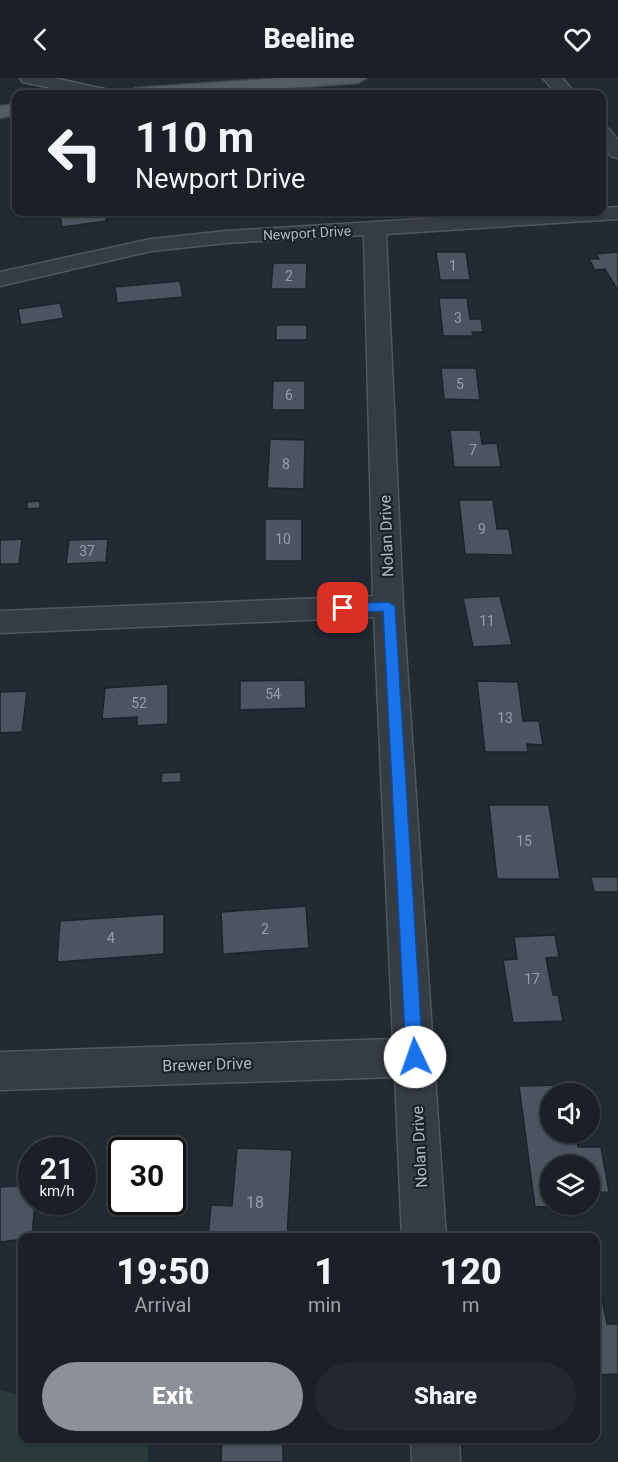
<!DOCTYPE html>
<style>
:root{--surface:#1a2026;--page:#23282e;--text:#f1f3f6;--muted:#9fa3a7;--line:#383e43;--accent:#8c9099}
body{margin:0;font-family:Roboto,sans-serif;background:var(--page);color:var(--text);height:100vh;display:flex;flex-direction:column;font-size:22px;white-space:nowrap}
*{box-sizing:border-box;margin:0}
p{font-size:20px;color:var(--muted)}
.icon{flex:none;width:33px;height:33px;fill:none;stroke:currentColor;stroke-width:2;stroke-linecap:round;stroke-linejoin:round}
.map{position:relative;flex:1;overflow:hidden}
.drawer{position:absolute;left:18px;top:1155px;width:582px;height:210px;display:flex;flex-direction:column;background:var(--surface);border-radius:12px;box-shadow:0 2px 4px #0004,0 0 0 2px var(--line)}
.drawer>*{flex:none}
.top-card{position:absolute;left:12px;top:12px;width:594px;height:126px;border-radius:12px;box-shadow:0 2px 4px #0004,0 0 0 2px var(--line);background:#1a2026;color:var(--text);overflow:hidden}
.controls{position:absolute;left:540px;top:1005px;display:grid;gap:12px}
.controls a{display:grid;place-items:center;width:60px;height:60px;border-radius:50%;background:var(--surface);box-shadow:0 2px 4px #0004,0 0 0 2px var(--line);font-size:30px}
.speed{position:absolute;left:18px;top:1059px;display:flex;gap:12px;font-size:30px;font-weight:700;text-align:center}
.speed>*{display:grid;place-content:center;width:78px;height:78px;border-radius:50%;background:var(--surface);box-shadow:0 2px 4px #0004,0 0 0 2px var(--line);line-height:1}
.speed small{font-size:15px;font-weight:400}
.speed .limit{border:3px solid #111;border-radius:9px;background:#fff;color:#111}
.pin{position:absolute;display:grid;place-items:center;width:51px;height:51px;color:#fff;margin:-26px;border-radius:12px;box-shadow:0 3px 9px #0006}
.me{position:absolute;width:66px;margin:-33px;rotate:357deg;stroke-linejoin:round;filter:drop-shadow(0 0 4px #0008)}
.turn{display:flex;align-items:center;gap:21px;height:126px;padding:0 24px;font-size:27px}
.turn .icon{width:78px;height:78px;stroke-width:2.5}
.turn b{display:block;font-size:42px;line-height:51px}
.eta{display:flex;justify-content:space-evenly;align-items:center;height:102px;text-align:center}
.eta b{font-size:36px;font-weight:800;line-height:42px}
.button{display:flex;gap:12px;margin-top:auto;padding:12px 24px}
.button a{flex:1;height:69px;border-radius:36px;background:var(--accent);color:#fff;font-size:24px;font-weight:800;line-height:69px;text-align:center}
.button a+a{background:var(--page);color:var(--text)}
header{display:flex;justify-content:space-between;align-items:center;height:78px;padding:0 24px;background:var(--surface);font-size:27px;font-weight:800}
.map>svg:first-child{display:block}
.green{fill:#2a3b3a}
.building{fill:#4b555f;stroke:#1d232b;stroke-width:1.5}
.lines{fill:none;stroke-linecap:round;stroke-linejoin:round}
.minor-casing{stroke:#50575f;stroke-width:3}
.major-casing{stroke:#3f454e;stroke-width:3}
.minor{fill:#353c44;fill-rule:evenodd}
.major{fill:#535b64;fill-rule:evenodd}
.route{fill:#1a73e8;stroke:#114b97;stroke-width:1.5}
.labels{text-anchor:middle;stroke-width:4.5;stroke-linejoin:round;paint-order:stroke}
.far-street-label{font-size:14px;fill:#afb7c1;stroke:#1b2129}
.number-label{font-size:14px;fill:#969ea8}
.street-label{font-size:16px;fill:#afb7c1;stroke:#1b2129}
.near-number-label{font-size:16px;fill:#969ea8}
</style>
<header><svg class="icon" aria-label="back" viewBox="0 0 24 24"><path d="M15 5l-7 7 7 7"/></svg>Beeline<svg class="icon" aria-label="heart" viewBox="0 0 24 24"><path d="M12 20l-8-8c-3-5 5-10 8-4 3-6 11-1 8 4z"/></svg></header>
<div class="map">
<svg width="618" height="1384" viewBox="0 0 618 1384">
<rect width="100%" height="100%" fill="#222a33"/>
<path class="green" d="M0,1312L22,1317V1360L149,1361L148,1384H0Z"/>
<g class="building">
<path d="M79,134H104L107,143L62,149L60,136Z"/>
<path d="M436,174H466L470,202H440Z"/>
<path d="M618,174V211H617L605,191L595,192L589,181H599L596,176Z"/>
<path d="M273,185H307L306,211H271Z"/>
<path d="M180,203L183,219L117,225L115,209Z"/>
<path d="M439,220H467L470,241H481L483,254H472L473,258H443Z"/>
<path d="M60,225L64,240L21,247L18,231Z"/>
<rect x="276" y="247" width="31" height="15"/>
<path d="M441,290H476L480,322L444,321Z"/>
<path d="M273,303H305V332H272Z"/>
<path d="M450,352H480L482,366L497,365L501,389H454Z"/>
<path d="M270,361L305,362L304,411L267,410Z"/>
<path d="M459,422H493L497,451H509L513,477L465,476Z"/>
<path d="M40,423V430L27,431V424Z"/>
<rect x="265" y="441" width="37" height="42"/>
<path d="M22,461L19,486H0V462Z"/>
<path d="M108,461L106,484L66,486L69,462Z"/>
<path d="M500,518L512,567L473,569L463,520Z"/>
<path d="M305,602L306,630L240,632V603Z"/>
<path d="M477,603L518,604L523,643H539L543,667L527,666L528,674H485Z"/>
<path d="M168,606V646L137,648V639L102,641L105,610Z"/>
<path d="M27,613L22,654L0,655V614Z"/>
<path d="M181,694V704L161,705L162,695Z"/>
<path d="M489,727H549L560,801H497Z"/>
<path d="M591,799H618V814H594Z"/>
<path d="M306,828L309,870L223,876L221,834Z"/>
<path d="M164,836V876L57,884L60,843Z"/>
<path d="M555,857L559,879L546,880L553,917H558L563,943L513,945L503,882L517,881L514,859Z"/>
<path d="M569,1007L570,1016H550V1054H576L578,1069H601L609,1114L590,1115V1088H550V1126L588,1128L535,1129L519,1008Z"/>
<path d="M237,1070L292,1072L287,1160H208L211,1127L232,1128Z"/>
<path d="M32,1107V1124H35L32,1160L0,1164V1109Z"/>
<path d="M596,1199H598L607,1246H618V1296L596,1297Z"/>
<path d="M222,1360H283V1384H221Z"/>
</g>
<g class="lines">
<g class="minor-casing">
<g id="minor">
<path d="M20,0H54L109,12L112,16H80L23,4Z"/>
<path d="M543,0H562L576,16H557Z"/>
<path d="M602,49L609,51L618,62V80L611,78L602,67Z"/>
<path d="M618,129V141L386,156L403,528L446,1160H402L395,999L0,1012V974L393,961L374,539L0,555V533L373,518L364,157L226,165L151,173L0,208V194L151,161L226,153L540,134H602V130Z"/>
<path d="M411,1360H459L460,1384H412Z"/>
</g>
</g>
<g class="major-casing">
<g id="major">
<path d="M282,0H367L358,5L204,16H126L135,10Z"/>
<path d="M16,26V37L0,40V28Z"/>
</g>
</g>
<use href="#minor" class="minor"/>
<use href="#major" class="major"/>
</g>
<path class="route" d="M388,524L395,528L423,979L420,984L415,987L409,984L406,979L383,533L343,535L337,530L343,526Z"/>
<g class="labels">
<g class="far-street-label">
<text transform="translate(307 155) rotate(-3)" y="5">Newport Drive</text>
</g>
<g class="number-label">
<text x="453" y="193">1</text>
<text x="289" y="203">2</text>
<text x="458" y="245">3</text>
<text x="460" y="311">5</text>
<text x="289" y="322">6</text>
<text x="473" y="377">7</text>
<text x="286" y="391">8</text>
<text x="482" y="456">9</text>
<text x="283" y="466">10</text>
<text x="87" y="478">37</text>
<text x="487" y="548">11</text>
<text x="273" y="621">54</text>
<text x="139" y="630">52</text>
<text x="505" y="645">13</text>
<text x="524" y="768">15</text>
<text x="265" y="856">2</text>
<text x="111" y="865">4</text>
<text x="532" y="906">17</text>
</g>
<g class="street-label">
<text transform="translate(386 458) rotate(-92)" y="6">Nolan Drive</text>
<text transform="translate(207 986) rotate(-2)" y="6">Brewer Drive</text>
<text transform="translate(419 1069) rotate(-93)" y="6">Nolan Drive</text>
</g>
<g class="near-number-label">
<text x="255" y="1130">18</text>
</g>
</g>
</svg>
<div class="controls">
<a><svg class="icon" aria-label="sound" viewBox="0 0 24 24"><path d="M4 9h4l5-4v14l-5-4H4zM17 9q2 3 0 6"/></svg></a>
<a><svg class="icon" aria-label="layers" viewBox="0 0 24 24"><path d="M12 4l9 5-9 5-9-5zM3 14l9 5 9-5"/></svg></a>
</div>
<div class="speed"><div>21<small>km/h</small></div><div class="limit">30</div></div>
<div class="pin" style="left:343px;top:530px;background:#d93025"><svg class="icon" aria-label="arrive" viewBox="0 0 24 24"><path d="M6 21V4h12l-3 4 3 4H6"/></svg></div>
<svg class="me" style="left:415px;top:979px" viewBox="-20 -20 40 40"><circle r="19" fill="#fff"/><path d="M0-13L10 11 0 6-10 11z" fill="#1a73e8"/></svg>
<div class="top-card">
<div class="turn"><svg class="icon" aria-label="left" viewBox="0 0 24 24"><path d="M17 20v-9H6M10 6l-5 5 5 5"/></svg><div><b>110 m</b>Newport Drive</div></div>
</div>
<section class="drawer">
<div class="eta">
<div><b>19:50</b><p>Arrival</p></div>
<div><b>1</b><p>min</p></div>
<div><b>120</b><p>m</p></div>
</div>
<div class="button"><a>Exit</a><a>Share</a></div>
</section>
</div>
